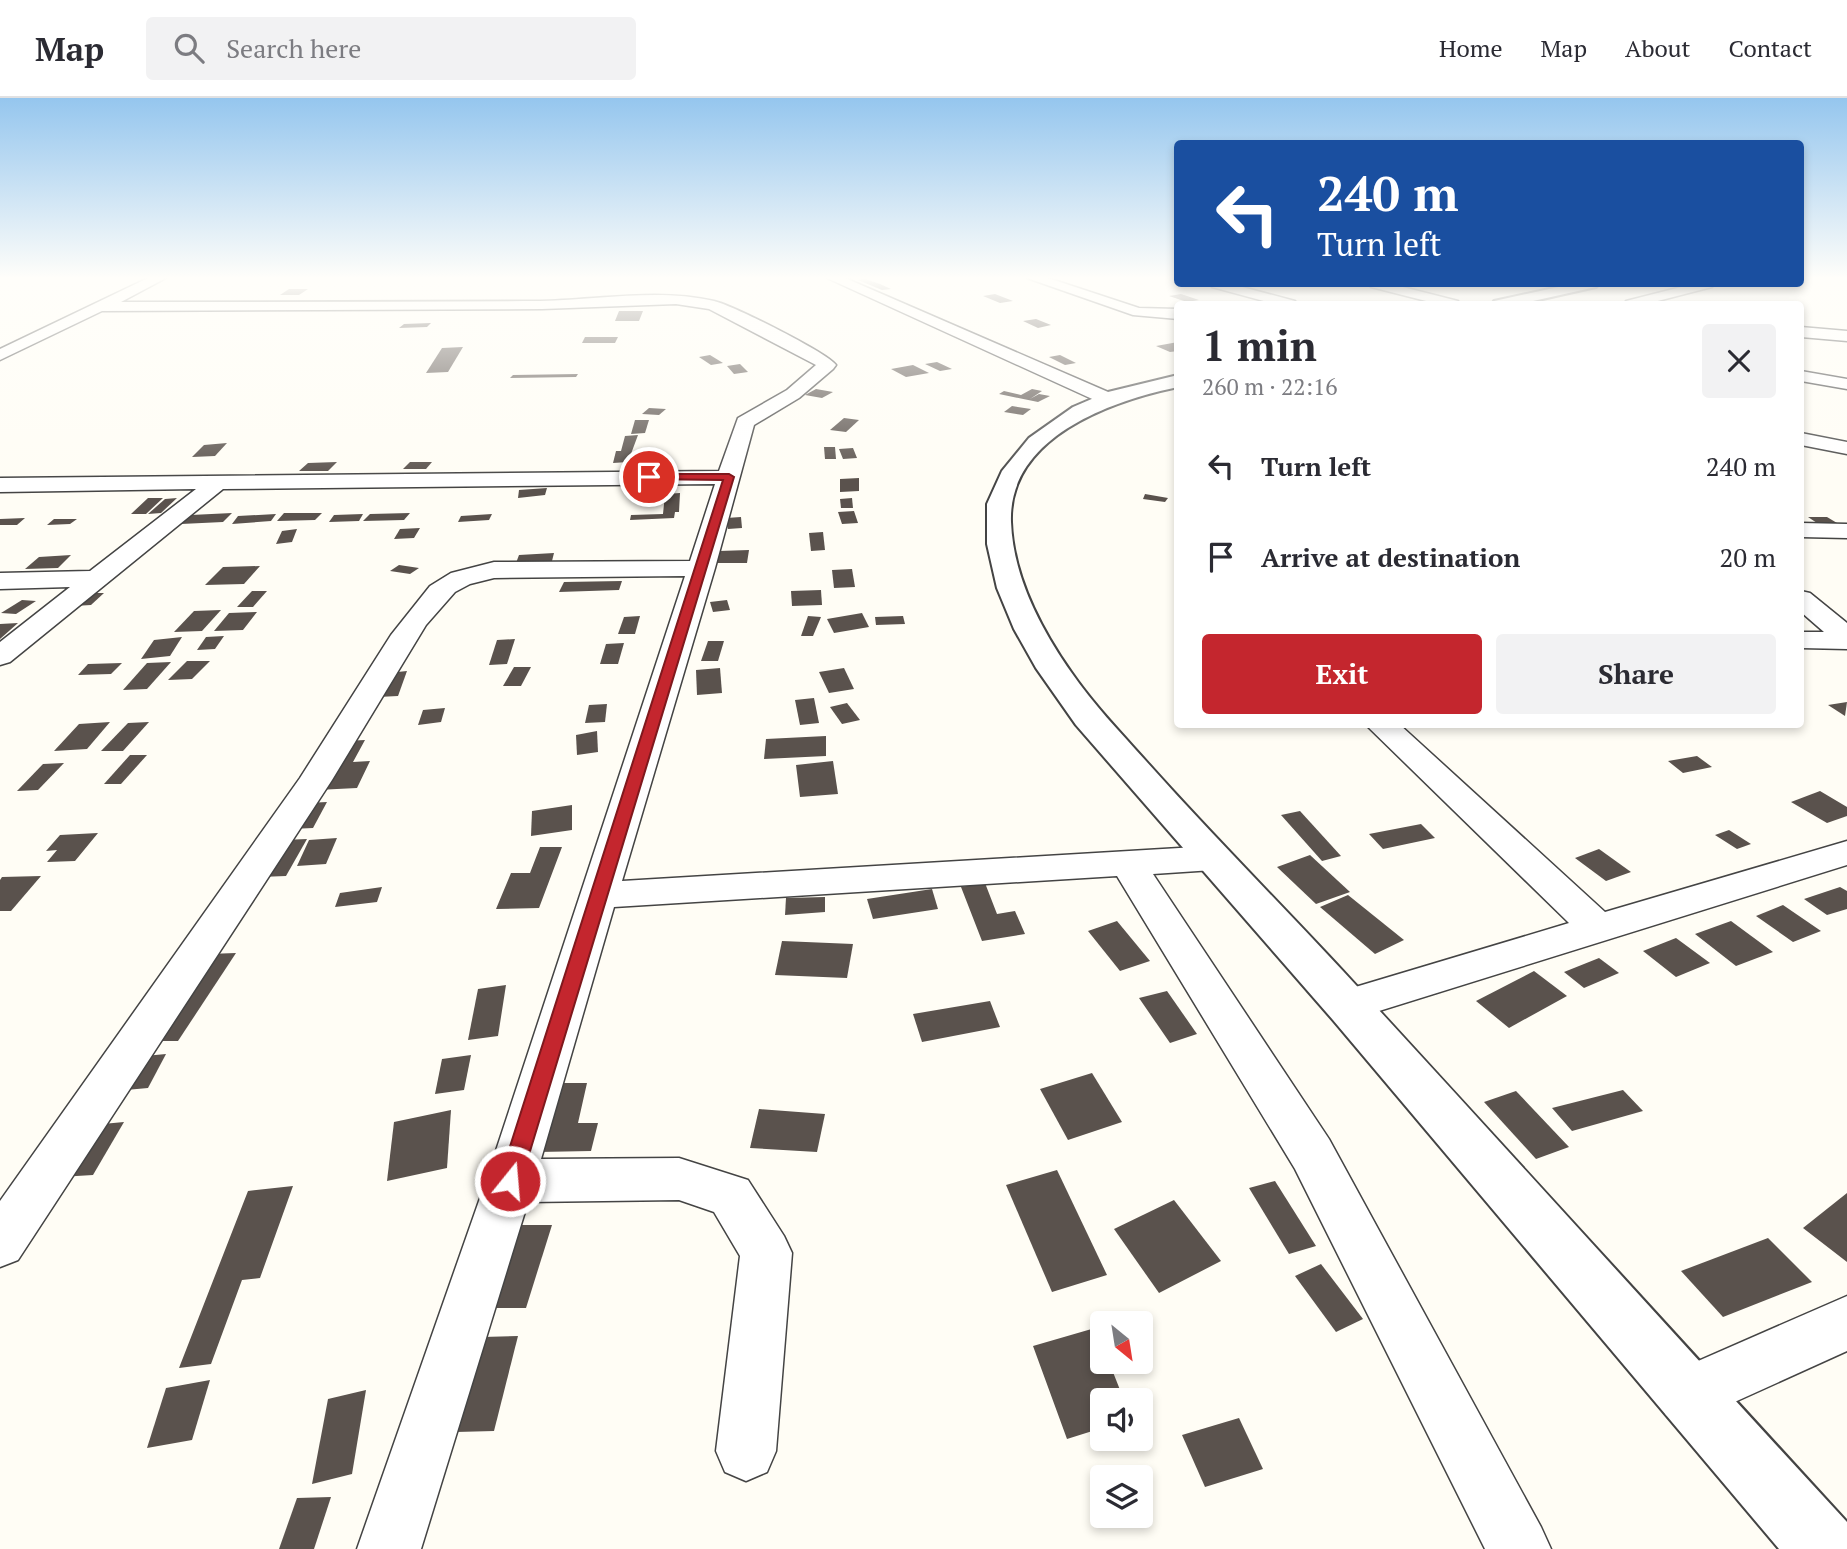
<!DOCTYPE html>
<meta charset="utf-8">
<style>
:root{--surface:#fff;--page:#f2f2f3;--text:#2b2b33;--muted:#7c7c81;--line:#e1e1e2;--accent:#c4262e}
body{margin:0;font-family:"PT Serif",serif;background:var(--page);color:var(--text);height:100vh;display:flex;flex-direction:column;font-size:26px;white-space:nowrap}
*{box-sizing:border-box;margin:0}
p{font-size:23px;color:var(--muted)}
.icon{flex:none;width:38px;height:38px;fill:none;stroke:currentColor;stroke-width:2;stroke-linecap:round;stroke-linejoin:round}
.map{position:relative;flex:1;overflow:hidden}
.side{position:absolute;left:1174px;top:203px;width:630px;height:427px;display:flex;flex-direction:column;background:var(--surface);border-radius:7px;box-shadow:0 4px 10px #0003}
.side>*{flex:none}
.guide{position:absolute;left:1174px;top:42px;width:630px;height:147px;border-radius:7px;box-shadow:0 4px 10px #0003;background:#1a4fa0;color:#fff;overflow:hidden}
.needle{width:46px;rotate:150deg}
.fabs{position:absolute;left:1090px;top:1213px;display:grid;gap:14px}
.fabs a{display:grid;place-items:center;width:63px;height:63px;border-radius:7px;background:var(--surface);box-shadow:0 4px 10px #0003;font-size:35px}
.pin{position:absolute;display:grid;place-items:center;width:60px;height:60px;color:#fff;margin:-30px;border:4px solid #fff;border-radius:50%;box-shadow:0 2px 7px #0007}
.me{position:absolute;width:77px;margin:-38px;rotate:17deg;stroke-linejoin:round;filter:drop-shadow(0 0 5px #0008)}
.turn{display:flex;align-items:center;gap:24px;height:147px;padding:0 28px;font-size:32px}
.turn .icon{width:91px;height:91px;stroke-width:2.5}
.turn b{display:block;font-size:49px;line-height:60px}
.round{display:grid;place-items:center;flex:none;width:74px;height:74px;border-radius:7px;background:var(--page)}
.overview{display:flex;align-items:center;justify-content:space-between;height:119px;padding:0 28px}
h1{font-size:42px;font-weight:700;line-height:52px}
.button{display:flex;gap:14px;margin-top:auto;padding:14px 28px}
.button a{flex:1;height:80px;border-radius:7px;background:var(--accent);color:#fff;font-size:28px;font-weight:700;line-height:80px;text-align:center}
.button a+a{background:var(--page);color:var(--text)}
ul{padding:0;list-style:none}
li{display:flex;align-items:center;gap:21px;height:91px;padding:0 28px}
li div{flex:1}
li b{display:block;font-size:26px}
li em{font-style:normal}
header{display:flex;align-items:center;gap:42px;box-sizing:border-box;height:98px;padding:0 35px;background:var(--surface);border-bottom:2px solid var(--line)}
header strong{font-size:33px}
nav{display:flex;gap:38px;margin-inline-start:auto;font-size:24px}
.search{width:490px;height:63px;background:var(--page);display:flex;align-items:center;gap:18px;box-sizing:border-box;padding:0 24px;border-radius:7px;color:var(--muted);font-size:26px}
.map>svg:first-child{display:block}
.building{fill:#5a524d}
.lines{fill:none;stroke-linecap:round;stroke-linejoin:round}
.minor-casing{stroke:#444;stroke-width:3}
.tertiary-casing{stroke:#444;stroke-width:4}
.minor{fill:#fff;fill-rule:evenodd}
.tertiary{fill:#fff;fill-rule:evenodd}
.route{fill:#c4262e;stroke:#7f191e;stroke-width:2}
</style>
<header>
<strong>Map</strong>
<div class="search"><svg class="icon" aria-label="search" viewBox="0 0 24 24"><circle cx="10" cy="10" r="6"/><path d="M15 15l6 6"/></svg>Search here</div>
<nav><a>Home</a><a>Map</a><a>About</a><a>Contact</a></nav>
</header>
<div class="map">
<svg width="1847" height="1451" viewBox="0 0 1847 1451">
<rect width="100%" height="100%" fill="#fffdf5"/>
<g class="building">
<path d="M865,181L880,186L891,191L882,192L858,182Z"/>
<path d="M289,191H308L299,197H280Z"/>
<path d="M995,196L1013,203L1000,205L983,198Z"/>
<path d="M1181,196L1199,202L1187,204L1169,198Z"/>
<path d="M619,213H643L639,223H615Z"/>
<path d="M1036,221L1051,227L1038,230L1023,223Z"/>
<path d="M431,225L427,229L399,230L404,226Z"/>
<path d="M585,239H618L615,245H582Z"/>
<path d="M1178,244V253L1170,254L1156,248Z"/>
<path d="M463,249L448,274L426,275L442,250Z"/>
<path d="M710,257L723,265L711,267L699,259Z"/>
<path d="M1060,257L1076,265L1065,267L1049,259Z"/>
<path d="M937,264L952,271L940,273L925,266Z"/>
<path d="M740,266L748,274L734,276L727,268Z"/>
<path d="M913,267L929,275L906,279L891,271Z"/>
<path d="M578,276L576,279L510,280L513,277Z"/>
<path d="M816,291L833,294L822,300L805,297Z"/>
<path d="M1032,291L1042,293L1030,301L1039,296L1050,298L1038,304L999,296L1004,293L1021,297Z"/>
<path d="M1012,308L1031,311L1023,317L1004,314Z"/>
<path d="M649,310L666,311L659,317L642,316Z"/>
<path d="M844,320L859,322L846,334L830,332Z"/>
<path d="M635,322H649L645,335L631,336Z"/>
<path d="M638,337L628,364L613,365L616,353H621L625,338Z"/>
<path d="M227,345L215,358L192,359L204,347Z"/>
<path d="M824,349H835L836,361H825Z"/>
<path d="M853,350L857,360L843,361L839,351Z"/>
<path d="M337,364L328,373H299L308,365Z"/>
<path d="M410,364H432L426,371H403Z"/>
<path d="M859,380V393L840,394V381Z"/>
<path d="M547,390L545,397L518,400L519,392Z"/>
<path d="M680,395L679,414H675L674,420L630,422L631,417L663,416L665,396Z"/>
<path d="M1145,396L1168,400L1165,404L1143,401Z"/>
<path d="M148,400H163L146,416H131Z"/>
<path d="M177,400L161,415L148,416L165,401Z"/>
<path d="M852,400L853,410H841L840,401Z"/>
<path d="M854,413L858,425L842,426L838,414Z"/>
<path d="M232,415L223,424L181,426L191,417Z"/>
<path d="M284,415H322L315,422L277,423Z"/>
<path d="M410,415L404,422L363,423L370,416Z"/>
<path d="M276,416L271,423L232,426L238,418Z"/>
<path d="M363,416L359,423L329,424L334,417Z"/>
<path d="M492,416L489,422L458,424L461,418Z"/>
<path d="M741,419L742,430L728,431L726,420Z"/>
<path d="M1808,419H1827L1837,425H1817Z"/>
<path d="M25,420L17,427H0V421Z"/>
<path d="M54,421H77L70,426L47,427Z"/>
<path d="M420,430L414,440L394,441L400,431Z"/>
<path d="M297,431L292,444L276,446L282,433Z"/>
<path d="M823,434L825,452L811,453L809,435Z"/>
<path d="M749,452L747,465H717L719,453Z"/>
<path d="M554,455L552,463L516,465L519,457Z"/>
<path d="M71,457L58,470L25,471L39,459Z"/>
<path d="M399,467L419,470L410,476L390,473Z"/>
<path d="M260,468L244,486L205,487L223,469Z"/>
<path d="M852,471L855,489L834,490L832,472Z"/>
<path d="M622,483L619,492L559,494L564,484Z"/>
<path d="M821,492L822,507L792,508L791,493Z"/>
<path d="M252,493H267L253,509H237Z"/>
<path d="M87,495H104L91,507L74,508Z"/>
<path d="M22,502L36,503L16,516L1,515Z"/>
<path d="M727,502L730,512L713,514L710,504Z"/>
<path d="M221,512L202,533L174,534L194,513Z"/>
<path d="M257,514L243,532L214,533L229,515Z"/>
<path d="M862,515L869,529L834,535L827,521Z"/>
<path d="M640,518L635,536H618L624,519Z"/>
<path d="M808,518L821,519L813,538H801Z"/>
<path d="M903,518L905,526L876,527L875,519Z"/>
<path d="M18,525L0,541V526Z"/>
<path d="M224,538L215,551L197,552L206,539Z"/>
<path d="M182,539L170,558L141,561L154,542Z"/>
<path d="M515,541L507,566L489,567L497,542Z"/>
<path d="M708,543H724L718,563H701Z"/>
<path d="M624,545L618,566H600L606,546Z"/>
<path d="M187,563H210L192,581L168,582Z"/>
<path d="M171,564L147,591L123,592L147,565Z"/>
<path d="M122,565L111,576L78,577L88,566Z"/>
<path d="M514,569H531L521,588H503Z"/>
<path d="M720,570L722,595L697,597L696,572Z"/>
<path d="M844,570L854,591L829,595L819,574Z"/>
<path d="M407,573L398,598L378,599L388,575Z"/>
<path d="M814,600L819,625L800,627L795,602Z"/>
<path d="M1847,604L1845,618L1828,607Z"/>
<path d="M847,605L860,622L842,626L830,609Z"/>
<path d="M607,606L605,624L585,625L589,607Z"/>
<path d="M445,610L441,624L418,627L423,612Z"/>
<path d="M110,624L87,651L54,653L79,626Z"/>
<path d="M149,624L123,653H101L128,625Z"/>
<path d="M597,633L598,654L577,657L576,637Z"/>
<path d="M826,638V658L764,661L766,641Z"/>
<path d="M365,642L353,664L370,663L357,690L317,692L344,643Z"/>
<path d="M130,657H147L121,686H104Z"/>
<path d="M1697,658L1712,669L1683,675L1668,663Z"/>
<path d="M833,663L838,696L800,699L796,667Z"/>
<path d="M64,665L38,692L17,693L43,666Z"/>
<path d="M1820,693L1847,709V718L1827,725L1791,704Z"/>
<path d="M327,704L313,730L291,731L306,705Z"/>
<path d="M572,707V732L531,738L532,713Z"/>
<path d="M1300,713L1341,758L1322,763L1281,717Z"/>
<path d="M1421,726L1435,740L1383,751L1369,736Z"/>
<path d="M1729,732L1751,746L1737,751L1715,737Z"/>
<path d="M98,735L75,763L47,764L57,752L46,753L60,737Z"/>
<path d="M337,740L326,766L297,768L309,742Z"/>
<path d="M307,741L286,778L260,779L283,742Z"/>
<path d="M540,749H562L539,810L496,811L511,775H530Z"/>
<path d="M1599,751L1631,774L1606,783L1575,760Z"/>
<path d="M1310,757L1350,794L1316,806L1277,769Z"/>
<path d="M41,778L11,813H0V782L2,779Z"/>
<path d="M985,785L997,816L1015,813L1025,836L982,843L961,789Z"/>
<path d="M382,789L377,804L335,809L340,795Z"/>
<path d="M1840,789L1847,793V811L1827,817L1804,801Z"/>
<path d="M932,791L938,811L873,821L867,801Z"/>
<path d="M1348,797L1404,842L1375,856L1320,809Z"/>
<path d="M825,799V814L785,817L786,800Z"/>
<path d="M1783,807L1821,833L1793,844L1756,818Z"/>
<path d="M1117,823L1150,863L1120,873L1088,833Z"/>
<path d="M1731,823L1773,854L1736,868L1695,836Z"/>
<path d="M1676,840L1710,865L1676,879L1643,853Z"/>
<path d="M782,843L853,846L847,880L775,877Z"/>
<path d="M236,855L178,943H148L208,856Z"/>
<path d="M1599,860L1619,875L1584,890L1564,874Z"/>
<path d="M1534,873L1567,898L1509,930L1476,903Z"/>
<path d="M506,887L498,938L468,942L478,891Z"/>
<path d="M1167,893L1197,936L1170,945L1139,900Z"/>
<path d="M990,903L1000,929L922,944L913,916Z"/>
<path d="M166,956L148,990L115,993L134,959Z"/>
<path d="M471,957L464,992L435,996L442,961Z"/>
<path d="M1092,975L1122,1024L1068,1042L1040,991Z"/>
<path d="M557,985H587L578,1025H598L591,1053L538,1054Z"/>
<path d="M1623,992L1643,1013L1572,1033L1552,1010Z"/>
<path d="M1516,993L1569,1049L1536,1061L1484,1004Z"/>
<path d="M759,1011L825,1016L817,1054L750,1050Z"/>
<path d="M451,1012L447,1070L387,1083L394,1024Z"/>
<path d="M124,1024L93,1077L60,1079L92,1027Z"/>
<path d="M1057,1072L1107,1177L1052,1194L1006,1087Z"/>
<path d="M1275,1083L1316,1148L1289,1156L1249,1090Z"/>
<path d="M293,1088L260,1180L242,1182L211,1266L179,1270L248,1093Z"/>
<path d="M1847,1095V1164L1803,1130Z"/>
<path d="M1174,1102L1221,1163L1159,1195L1114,1131Z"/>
<path d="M517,1127H552L526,1210H488Z"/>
<path d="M1768,1140L1812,1184L1723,1219L1681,1173Z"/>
<path d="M1321,1166L1363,1221L1336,1234L1295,1178Z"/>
<path d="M1095,1230L1102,1249V1264H1109L1124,1302H1102V1330L1067,1341L1033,1248Z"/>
<path d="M518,1238L494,1333L456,1334L482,1239Z"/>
<path d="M210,1282L192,1342L147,1350L166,1290Z"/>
<path d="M366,1292L352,1376L312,1386L328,1301Z"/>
<path d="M1239,1320L1263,1371L1205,1389L1182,1337Z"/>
<path d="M331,1399L314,1451H279L297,1400Z"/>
</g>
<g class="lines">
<g class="minor-casing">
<g id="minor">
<path d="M148,180H166L121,204C260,204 400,204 540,203C597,202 659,190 714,203C732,207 826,254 836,267L833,271L799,300L754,327L715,470L622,783L1213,748L1226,752L1231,760L1226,768L1213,772L1153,776L1329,1041L1541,1429L1551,1451H1485L1295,1071L1117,778L614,809L541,1061L679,1060L748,1082L784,1138L792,1155L776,1353L767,1374L746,1383L725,1374L716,1353L740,1158L714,1114L679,1102L528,1104L421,1451H357L486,1083L685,478L494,480L470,486L455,494L426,527L332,682L18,1162L0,1169V1103L300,680L391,537L430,488L451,475L494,464L690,463L715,386L223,391L10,564L0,567V544L70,489L0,491V475L90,473L196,391L0,394V380L719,373L738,320L787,292L816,267L709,211L676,206L542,211L102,213L0,262V251Z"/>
<path d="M827,180H845L1115,297L1117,301L1115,305H1101Z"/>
<path d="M1027,180H1048L1139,210L1178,211V221L1133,217Z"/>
<path d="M1210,186H1231L1295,203L1297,206H1275L1212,189Z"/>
<path d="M1369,186H1391L1458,203L1460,206H1438L1371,189Z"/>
<path d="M1693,186H1714L1712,189L1646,206H1624L1626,203Z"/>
<path d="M1801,229L1847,233V243L1801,239Z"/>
<path d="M1801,273L1847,281V291L1801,283Z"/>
<path d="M1801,335L1847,344V356L1801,347Z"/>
<path d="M1801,425L1847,426V440L1801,439Z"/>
<path d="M1801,493L1810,495L1847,525V551L1801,550V534H1824L1801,514Z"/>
<path d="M1365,626H1399L1605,814L1847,743V767L1347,923L1332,918L1326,907L1332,896L1569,825Z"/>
<path d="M1847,1198V1253L1686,1326L1666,1317L1657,1297L1666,1277Z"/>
</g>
</g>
<g class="tertiary-casing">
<g id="tertiary">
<path d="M1572,186H1599L1596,189L1520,206H1492L1494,203Z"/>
<path d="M1178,277V289C1111,303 1008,339 1011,424C1013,479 1041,531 1071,574C1093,606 1120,634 1146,663C1210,735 1278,803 1343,873C1512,1056 1678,1241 1847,1424V1451H1779L1333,922L1076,627L1036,570L1014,531L997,490L987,446V406L1002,373L1029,340L1073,309L1108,294Z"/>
</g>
</g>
<use href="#minor" class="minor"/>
<use href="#tertiary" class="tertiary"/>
</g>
<linearGradient id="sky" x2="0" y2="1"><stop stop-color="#95c6ee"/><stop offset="0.47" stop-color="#fffefa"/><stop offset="1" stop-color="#fffefa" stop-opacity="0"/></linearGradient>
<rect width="1847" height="383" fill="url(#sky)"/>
<path class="route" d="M649,376H729L734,379L521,1083L518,1090L510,1093L502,1090L499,1083L723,382L645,381V377Z"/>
</svg>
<div class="fabs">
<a><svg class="needle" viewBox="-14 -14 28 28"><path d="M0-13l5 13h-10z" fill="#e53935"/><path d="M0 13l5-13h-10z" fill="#7c7c81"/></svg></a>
<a><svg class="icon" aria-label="sound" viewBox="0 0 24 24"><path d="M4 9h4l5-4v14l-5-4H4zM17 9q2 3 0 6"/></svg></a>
<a><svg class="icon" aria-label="layers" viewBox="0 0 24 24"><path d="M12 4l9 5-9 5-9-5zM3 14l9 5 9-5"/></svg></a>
</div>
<div class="pin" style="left:649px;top:379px;background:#d93025"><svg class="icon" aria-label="arrive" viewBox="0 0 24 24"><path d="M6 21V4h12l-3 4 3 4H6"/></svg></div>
<svg class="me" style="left:510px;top:1083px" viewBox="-20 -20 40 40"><circle r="17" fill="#c4262e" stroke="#fff" stroke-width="3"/><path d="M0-11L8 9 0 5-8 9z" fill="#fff"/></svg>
<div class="guide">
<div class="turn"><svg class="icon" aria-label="left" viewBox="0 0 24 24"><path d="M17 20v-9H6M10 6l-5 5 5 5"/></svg><div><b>240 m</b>Turn left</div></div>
</div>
<section class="side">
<div class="overview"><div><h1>1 min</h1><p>260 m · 22:16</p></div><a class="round"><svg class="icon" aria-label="close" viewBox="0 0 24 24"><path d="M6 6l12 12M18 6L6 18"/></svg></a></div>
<ul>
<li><svg class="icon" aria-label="left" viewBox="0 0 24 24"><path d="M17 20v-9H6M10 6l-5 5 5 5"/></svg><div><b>Turn left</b></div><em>240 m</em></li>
<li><svg class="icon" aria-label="arrive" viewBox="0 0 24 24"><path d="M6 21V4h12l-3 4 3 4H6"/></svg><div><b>Arrive at destination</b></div><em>20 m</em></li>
</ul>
<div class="button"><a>Exit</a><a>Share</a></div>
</section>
</div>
